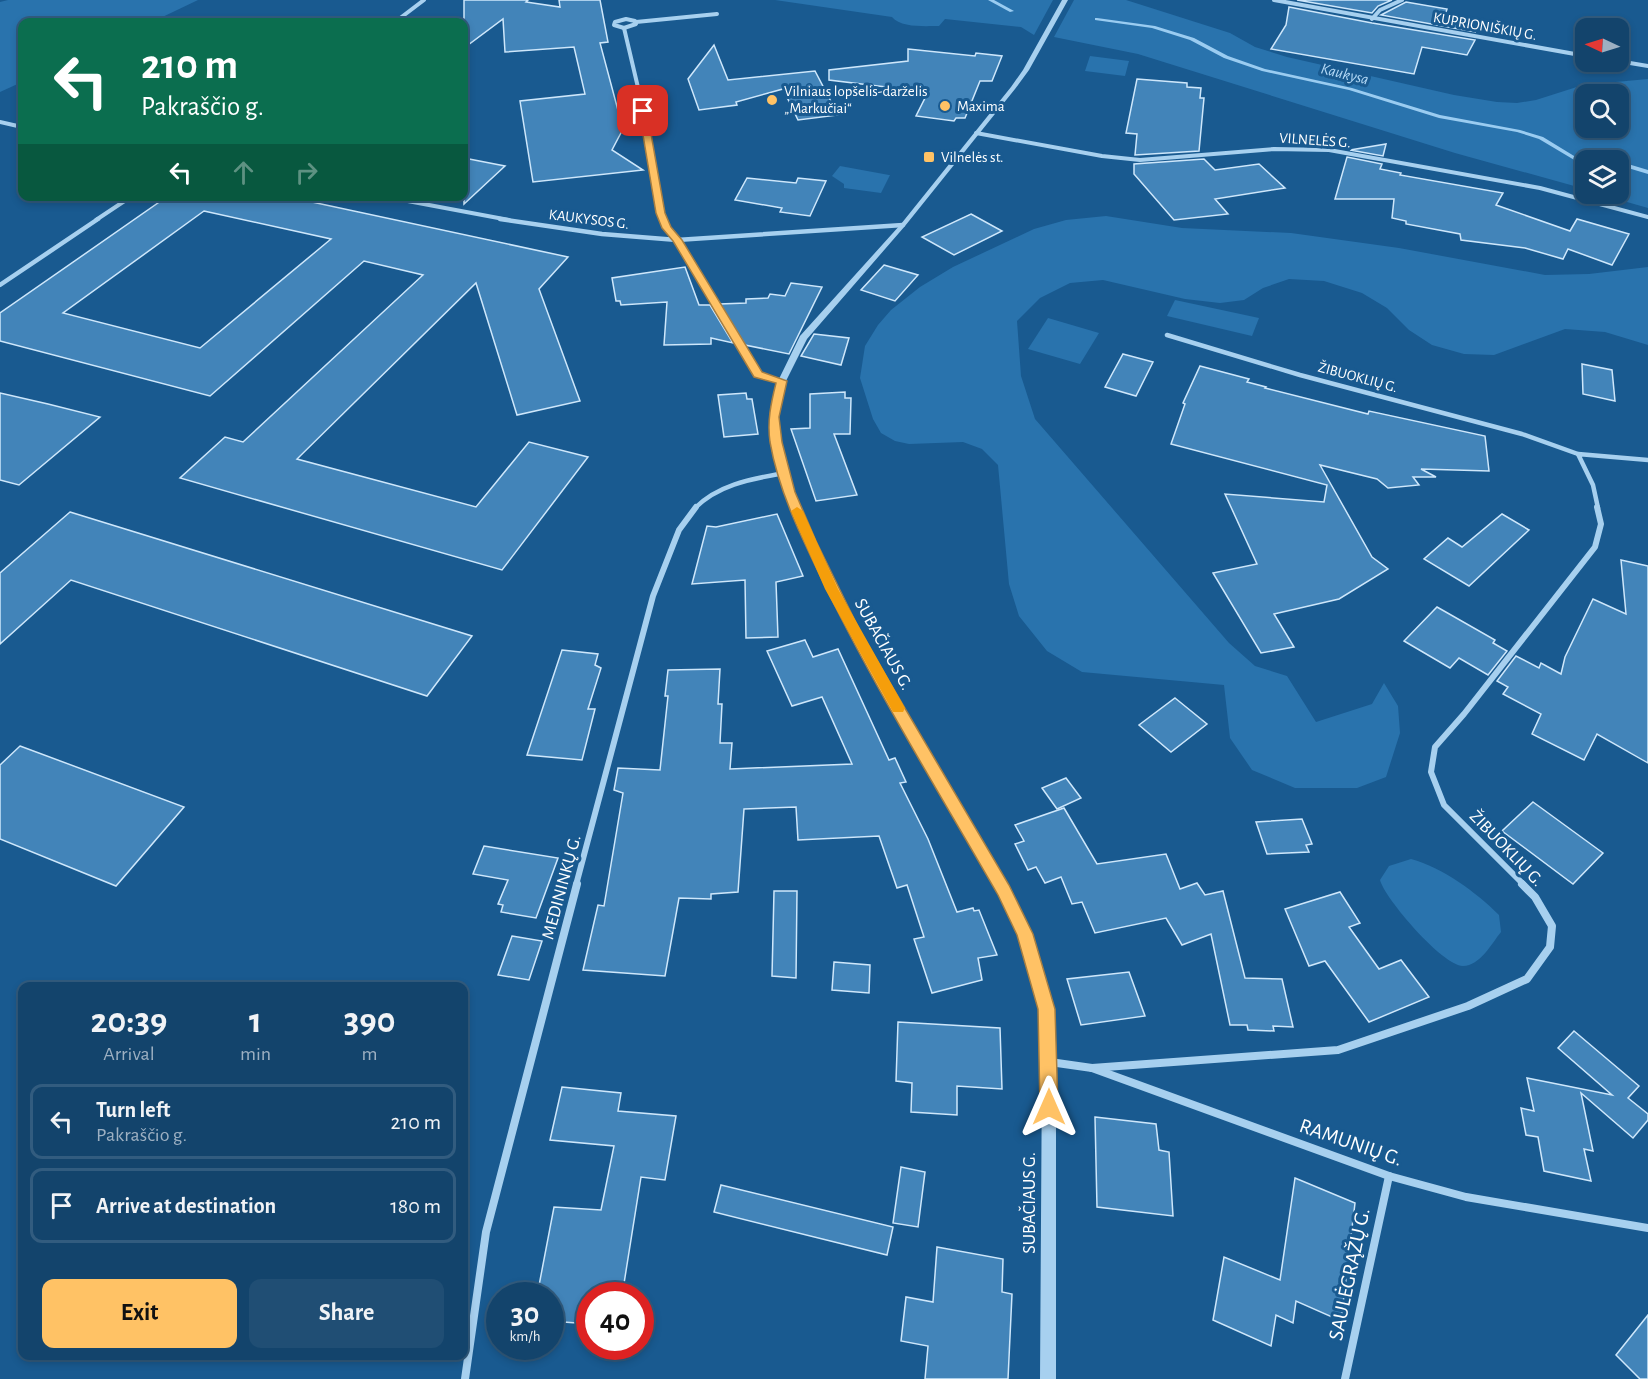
<!DOCTYPE html>
<meta charset="utf-8">
<style>
:root{--surface:#13446c;--page:#204e74;--text:#f1f3f6;--muted:#9db0c2;--line:#325c7f;--accent:#ffc265}
body{margin:0;font-family:"Alegreya Sans",sans-serif;background:var(--page);color:var(--text);height:100vh;display:flex;flex-direction:column;font-size:22px;white-space:nowrap}
*{box-sizing:border-box;margin:0}
p{font-size:20px;color:var(--muted)}
.icon{flex:none;width:33px;height:33px;fill:none;stroke:currentColor;stroke-width:2;stroke-linecap:round;stroke-linejoin:round}
.map{position:relative;flex:1;overflow:hidden}
.side{position:absolute;left:18px;top:982px;width:450px;height:378px;display:flex;flex-direction:column;background:var(--surface);border-radius:12px;box-shadow:0 3px 9px #0003,0 0 0 2px var(--line)}
.side>*{flex:none}
.guide{position:absolute;left:18px;top:18px;width:450px;height:183px;border-radius:12px;box-shadow:0 3px 9px #0003,0 0 0 2px var(--line);background:#0b6e4f;color:#fff;overflow:hidden}
.needle{width:39px;rotate:274deg}
.buttons{position:absolute;left:1575px;top:18px;display:grid;gap:12px}
.buttons a{display:grid;place-items:center;width:54px;height:54px;border-radius:12px;background:var(--surface);box-shadow:0 3px 9px #0003,0 0 0 2px var(--line);font-size:30px}
.speed{position:absolute;left:486px;top:1282px;display:flex;gap:12px;font-size:30px;font-weight:700;text-align:center}
.speed>*{display:grid;place-content:center;width:78px;height:78px;border-radius:50%;background:var(--surface);box-shadow:0 3px 9px #0003,0 0 0 2px var(--line);line-height:1}
.speed small{font-size:15px;font-weight:400}
.speed .limit{border:9px solid #d22;background:#fff;color:#111}
.pin{position:absolute;display:grid;place-items:center;width:51px;height:51px;color:#fff;margin:-26px;border-radius:12px;box-shadow:0 3px 9px #0006}
.me{position:absolute;width:66px;margin:-33px;rotate:0deg;stroke-linejoin:round;filter:drop-shadow(0 0 4px #0008)}
.turn{display:flex;align-items:center;gap:21px;height:126px;padding:0 24px;font-size:27px}
.turn .icon{width:78px;height:78px;stroke-width:2.5}
.turn b{display:block;font-size:42px;line-height:51px}
.lanes{display:flex;align-items:center;height:57px;padding:0 24px;background:#0003;justify-content:center;gap:30px;direction:ltr}
.lanes .off{opacity:.35}
.eta{display:flex;justify-content:space-evenly;align-items:center;height:102px;text-align:center}
.eta b{font-size:36px;font-weight:700;line-height:42px}
.cta{display:flex;gap:12px;margin-top:auto;padding:12px 24px}
.cta a{flex:1;height:69px;border-radius:12px;background:var(--accent);color:#111;font-size:24px;font-weight:700;line-height:69px;text-align:center}
.cta a+a{background:var(--page);color:var(--text)}
ul{padding:0;list-style:none}
li{display:flex;align-items:center;gap:18px;height:75px;margin:0 12px 9px;padding:0 12px;border:3px solid var(--line);border-radius:12px}
li div{flex:1}
li b{display:block;font-size:22px}
li em{font-style:normal}
.map>svg:first-child{display:block}
.green{fill:#2973ad;fill-rule:evenodd}
.lines{fill:none;stroke-linecap:round;stroke-linejoin:round}
.stream{fill:#9accf1;fill-rule:evenodd}
.building{fill:#4284b9;stroke:#cee7fb;stroke-width:1.5;fill-rule:evenodd}
.minor-far3{stroke:#a7d0ef;stroke-width:4}
.minor-far2{stroke:#a7d0ef;stroke-width:4.5}
.minor-far1{stroke:#a7d0ef;stroke-width:6}
.minor{stroke:#a7d0ef;stroke-width:8}
.tertiary{fill:#a7d0ef;fill-rule:evenodd}
.route{fill:#ffc265;stroke:#a67e42;stroke-width:1.5}
.slow{fill:#f59e0b}
.poi-dot{fill:#ffc265;stroke:#195a90;stroke-width:2}
.labels{text-anchor:middle;stroke-width:6;stroke-linejoin:round;paint-order:stroke}
.far-street-label{font-size:15px;fill:#fff;stroke:#195a90}
.far-poi-label{font-size:15px;fill:#fff;stroke:#195a90;text-anchor:start}
.far-water-label{font-size:16px;font-style:italic;fill:#b3d9f6;stroke:#195a90}
.street-label{font-size:18px;fill:#fff;stroke:#195a90}
.near-street-label{font-size:21px;fill:#fff;stroke:#195a90}
</style>
<div class="map">
<svg width="1648" height="1379" viewBox="0 0 1648 1379">
<rect width="100%" height="100%" fill="#195a90"/>
<g class="green">
<path d="M8,0H198L152,22H22V82L0,92V2Z"/>
<path d="M775,0H1053L1034,35L1021,27L945,19L939,26C925,26 901,28 892,17Z"/>
<path d="M1074,0H1126L1230,33L1255,47L1287,57L1454,95L1497,102L1517,103L1536,100L1583,85L1648,79V208L1599,194H1618V160H1586L1585,189L1455,153L1138,54L1054,37ZM1586,94H1618V128H1586Z"/>
<path d="M1090,56L1129,61L1125,76L1085,71Z"/>
<path d="M840,166L889,175H890L881,193L844,188V184L832,176Z"/>
<path d="M1106,216L1182,228L1291,233L1399,248L1545,275L1589,274L1648,267V345L1605,332L1565,329L1494,355L1464,354L1432,345L1409,330L1387,308L1362,293L1324,281L1289,279L1263,288L1244,300L1220,303L1185,299L1103,280L1070,283L1040,298L1017,321L1021,376L1035,419L1229,643L1255,666L1287,676L1316,722L1372,704L1384,683L1398,706L1400,733L1386,777L1357,788H1295L1252,770L1230,738L1224,685L1082,672L1047,651L1019,616L1009,584L998,465L982,449L963,442L909,444L895,441L881,433L873,419L860,378L865,346L878,325L891,310L920,287L953,267L1034,229L1066,220Z"/>
<path d="M1175,300L1259,318L1252,336L1167,316Z"/>
<path d="M1048,318L1099,333L1080,364L1028,349Z"/>
<path d="M1411,859C1443,868 1476,892 1499,915L1501,932C1492,943 1480,966 1463,966C1443,966 1385,899 1380,880L1389,866Z"/>
</g>
<g class="lines">
<g class="stream">
<path d="M988,0H994L1014,11L1010,12Z"/>
<path d="M1097,18L1155,26L1194,38L1228,56L1265,69L1352,88L1440,115L1520,130L1543,137L1579,159L1588,160H1586V163L1576,161L1539,139L1517,132L1439,118L1349,90L1262,71L1224,58L1190,40L1152,28L1095,20V18Z"/>
<path d="M1618,161L1648,170V174L1618,165Z"/>
</g>
</g>
<g class="building">
<path d="M464,0H528L526,2L560,7L559,0H600L608,42L600,43L623,129L612,150L643,170L533,182L520,101L585,94L574,47L505,52L503,19L464,48Z"/>
<path d="M1297,0H1392L1378,6L1372,13Z"/>
<path d="M1406,2L1447,9L1445,15L1476,32L1381,15Z"/>
<path d="M1289,7L1372,23L1475,40L1467,55L1422,47L1414,74L1271,49L1286,25Z"/>
<path d="M714,45L728,80L815,71L838,115L798,120L783,89L736,102L737,105L699,110L688,79Z"/>
<path d="M908,49L975,56L976,53L1002,56L992,81H980L965,118H956L954,121L916,116L928,92L829,80V70L908,61Z"/>
<path d="M1137,79L1187,83V87L1201,88L1200,98H1204L1199,151L1135,155L1137,134L1126,133Z"/>
<path d="M1386,144L1383,156L1350,150Z"/>
<path d="M1347,157L1382,164L1380,169L1401,173L1400,175L1503,193L1496,205L1570,231L1577,219L1629,234L1612,265L1568,249L1563,259L1525,248L1461,240L1460,234L1406,224V221L1392,218L1394,199H1335Z"/>
<path d="M464,158L505,166L464,204Z"/>
<path d="M1204,159L1215,170L1259,164L1285,188L1215,199L1228,214L1174,220L1134,174V164Z"/>
<path d="M747,178L796,183L798,178L826,181L810,216L780,212L782,208L735,200Z"/>
<path d="M168,196H284L568,257L539,289L580,401L517,415L476,283L297,459L476,507L529,442L588,457L502,570L180,478L225,437L243,442L423,275L364,261L210,396L0,341V313ZM204,211L331,239L200,348L63,313Z"/>
<path d="M971,214L1002,231L954,255L922,237Z"/>
<path d="M884,265L918,275L895,301L861,290Z"/>
<path d="M685,267L699,305H710L733,343L711,338V344L664,345L667,302L621,305L620,301H616L612,278Z"/>
<path d="M791,283L822,287L789,354L745,345L720,304L746,303V299L768,298L770,294L785,296Z"/>
<path d="M814,334L849,338L841,365L801,356Z"/>
<path d="M1123,354L1153,362L1136,396L1105,387Z"/>
<path d="M1582,364L1612,370L1615,401L1583,394Z"/>
<path d="M1200,366L1249,379L1247,382L1266,387L1265,388L1368,414L1369,411L1485,436L1489,471L1421,469L1436,477H1413L1419,485L1388,488L1377,479L1320,465L1372,557L1388,569L1339,599L1274,614L1294,647L1261,653L1213,573L1257,564L1225,494L1324,502L1327,485L1171,444L1185,404L1183,403Z"/>
<path d="M845,392V398H851L850,434H834L857,495L816,501L791,429L810,428V394Z"/>
<path d="M0,393L48,404L100,417L19,485L0,480Z"/>
<path d="M746,393L747,399H752L758,434L724,437L718,395Z"/>
<path d="M70,512L472,636L427,696L71,580L0,644V573Z"/>
<path d="M777,514L803,576L776,582L778,637L746,638L745,580L692,584L707,526L716,527Z"/>
<path d="M1502,514L1529,530L1469,586L1424,559L1448,538L1462,547Z"/>
<path d="M1621,560L1648,566V763L1597,734L1584,760L1532,734L1541,714L1503,694L1508,687L1497,681L1516,656L1539,668L1541,663L1561,674L1565,657L1593,599L1626,614Z"/>
<path d="M1437,607L1495,640L1493,643L1507,651L1488,675L1459,658L1450,668L1404,641Z"/>
<path d="M805,640L813,657L838,649L889,760L895,758L906,782L900,783L928,839L957,912L973,908L974,911L979,910L997,955L978,958L982,980L932,993L914,939L924,937L907,885L897,888L879,836L798,840L796,807L744,809L738,892L711,894V899L679,898L665,976L583,970L598,905L604,906L621,805L623,793L614,790L618,768L660,770L668,696H665L668,670L720,669L718,704H722L720,743H732L730,769L852,764L822,697L792,706L767,651Z"/>
<path d="M562,650L598,654L595,665L601,668L588,709H595L582,760L527,755Z"/>
<path d="M1175,698L1207,724L1171,752L1139,725Z"/>
<path d="M20,746L184,807L116,886L0,839V765Z"/>
<path d="M1066,778L1081,798L1057,809L1042,788Z"/>
<path d="M1533,802L1603,853L1573,884L1502,831Z"/>
<path d="M1064,808L1097,864L1166,854L1180,889L1197,883L1205,895L1223,891L1245,978L1282,979L1293,1027L1273,1026L1274,1031L1248,1030L1247,1025H1230L1211,934L1182,945L1166,918L1095,933L1082,902L1072,904L1061,877L1045,883L1036,867L1028,870L1015,844L1024,841L1015,825Z"/>
<path d="M1302,819L1312,844L1306,845L1309,852L1267,854L1256,822Z"/>
<path d="M484,846L558,858L536,918L501,912L503,905L498,904L508,880L473,874Z"/>
<path d="M774,891H797L796,978L772,976Z"/>
<path d="M1340,892L1360,923L1349,927L1379,969L1401,960L1429,997L1369,1022L1325,961L1309,966L1285,909Z"/>
<path d="M512,936L542,941L529,980L498,975Z"/>
<path d="M834,962L870,965L869,993L832,990Z"/>
<path d="M1129,972L1145,1016L1081,1025L1067,979Z"/>
<path d="M898,1022L1000,1028L1002,1089L957,1086V1115L911,1112L912,1083L896,1081Z"/>
<path d="M1574,1031L1639,1086L1628,1098L1648,1114V1120L1633,1138L1581,1093L1593,1151L1584,1149L1591,1181L1544,1171L1538,1137L1526,1135L1521,1108L1534,1111L1527,1078L1612,1095L1558,1048Z"/>
<path d="M562,1087L621,1093L618,1111L676,1116L665,1180L641,1177L622,1296H590V1324L550,1321V1296H537L554,1207L601,1210L614,1146L550,1140Z"/>
<path d="M1095,1117L1156,1124L1159,1150L1169,1152L1173,1216L1097,1207Z"/>
<path d="M901,1167L925,1172L918,1227L893,1223Z"/>
<path d="M1295,1178L1355,1203L1341,1321L1296,1301L1293,1323L1276,1315L1271,1346L1213,1320L1224,1257L1280,1280Z"/>
<path d="M721,1185L893,1227L887,1255L714,1212Z"/>
<path d="M937,1247L1003,1259L1002,1292L1012,1294L1008,1379H925L928,1346L901,1341L906,1297L933,1302Z"/>
<path d="M1648,1315V1379H1640L1616,1355Z"/>
</g>
<g class="lines">
<g class="minor-far3">
<path d="M1274,0L1586,56"/>
<path d="M626,19L635,21L636,24L624,28L614,25L615,22Z"/>
<path d="M1372,19L1380,10L1402,0"/>
<path d="M395,22L424,0"/>
<path d="M636,22L717,14"/>
<path d="M624,28L648,130L663,220"/>
<path d="M1618,61L1648,66"/>
<path d="M0,122L22,127"/>
<path d="M976,133L1102,156L1140,160L1274,149L1329,150L1540,188L1648,217"/>
<path d="M381,196L509,220"/>
<path d="M96,220L132,196"/>
</g>
<g class="minor-far2">
<path d="M500,219L602,234L677,240L903,225"/>
<path d="M662,219L758,374L782,381"/>
<path d="M0,285L98,219"/>
<path d="M1167,335L1300,375L1522,434L1578,454"/>
<path d="M695,508C719,484 752,479 784,473"/>
<path d="M1598,508L1593,485L1578,454L1648,460"/>
</g>
<g class="minor-far1">
<path d="M576,885L653,596L679,530L696,507"/>
<path d="M1524,885L1444,805L1431,772L1435,747L1464,714L1595,547L1601,524L1597,507"/>
</g>
<g class="minor">
<path d="M1050,1062L1092,1068L1389,1176L1466,1197L1648,1228"/>
<path d="M1092,1068L1338,1050L1468,1006L1527,979L1550,947L1552,926L1535,897L1522,884"/>
<path d="M465,1379L486,1232L577,884"/>
<path d="M1345,1379L1389,1176"/>
</g>
<path class="tertiary" d="M1062,0H1068L1029,70L1015,89L905,226L807,339L786,381L778,417L780,442L794,492L837,589L862,637L1008,886L1040,960L1052,1009L1056,1062V1379H1040L1042,1062L1040,1009L1028,960L999,893L854,642L827,589L784,492L772,442L770,417L778,381L800,336L901,224L1011,87L1023,70Z"/>
</g>
<path class="route" d="M643,108L647,111L665,213L671,227L682,240L762,372L787,381L779,417L782,442L795,492L816,541L863,637L1009,885L1033,934L1055,1009L1058,1107L1055,1114L1049,1116L1043,1114L1040,1107L1038,1009L1017,935L998,895C940,794 878,694 827,590C804,542 779,494 770,442C767,421 771,403 776,383L754,377L673,241L662,228L656,213L639,111Z"/>
<path class="slow" d="M797,507L803,511L838,589L905,708L903,712H893L825,589L791,511Z"/>
<g class="poi-dot">
<circle cx="772" cy="100" r="6"/>
<circle cx="945" cy="106" r="6"/>
<rect x="923" y="151" width="12" height="12" rx="3"/>
</g>
<g class="labels">
<g class="far-street-label">
<text transform="translate(1485 26) rotate(10)" y="5">KUPRIONIŠKIŲ G.</text>
<text transform="translate(1315 140) rotate(4)" y="5">VILNELĖS G.</text>
<text transform="translate(589 219) rotate(7)" y="5">KAUKYSOS G.</text>
<text transform="translate(1358 377) rotate(15)" y="5">ŽIBUOKLIŲ G.</text>
</g>
<g class="far-poi-label">
<text x="784" y="96">Vilniaus lopšelis-darželis<tspan x="784" dy="17">„Markučiai“</tspan></text>
<text x="957" y="111">Maxima</text>
<text x="941" y="162">Vilnelės st.</text>
</g>
<g class="far-water-label">
<text transform="translate(1345 73) rotate(14)" y="6">Kaukysa</text>
</g>
<g class="street-label">
<text transform="translate(884 644) rotate(61)" y="6">SUBAČIAUS G.</text>
<text transform="translate(1507 848) rotate(46)" y="6">ŽIBUOKLIŲ G.</text>
<text transform="translate(561 887) rotate(-75)" y="6">MEDININKŲ G.</text>
<text transform="translate(1029 1203) rotate(-90)" y="6">SUBAČIAUS G.</text>
</g>
<g class="near-street-label">
<text transform="translate(1351 1142) rotate(19)" y="7">RAMUNIŲ G.</text>
<text transform="translate(1349 1274) rotate(-78)" y="7">SAULĖGRĄŽŲ G.</text>
</g>
</g>
</svg>
<div class="buttons">
<a><svg class="needle" viewBox="-14 -14 28 28"><path d="M0-13l5 13h-10z" fill="#e53935"/><path d="M0 13l5-13h-10z" fill="#9db0c2"/></svg></a>
<a><svg class="icon" aria-label="search" viewBox="0 0 24 24"><circle cx="10" cy="10" r="6"/><path d="M15 15l6 6"/></svg></a>
<a><svg class="icon" aria-label="layers" viewBox="0 0 24 24"><path d="M12 4l9 5-9 5-9-5zM3 14l9 5 9-5"/></svg></a>
</div>
<div class="speed"><div>30<small>km/h</small></div><div class="limit">40</div></div>
<div class="pin" style="left:643px;top:111px;background:#d93025"><svg class="icon" aria-label="arrive" viewBox="0 0 24 24"><path d="M6 21V4h12l-3 4 3 4H6"/></svg></div>
<svg class="me" style="left:1049px;top:1107px" viewBox="-20 -20 40 40"><path d="M0-17L14 15 0 8-14 15z" fill="#ffc265" stroke="#fff" stroke-width="4"/></svg>
<div class="guide">
<div class="turn"><svg class="icon" aria-label="left" viewBox="0 0 24 24"><path d="M17 20v-9H6M10 6l-5 5 5 5"/></svg><div><b>210 m</b>Pakraščio g.</div></div>
<div class="lanes"><svg class="icon" aria-label="left" viewBox="0 0 24 24"><path d="M17 20v-9H6M10 6l-5 5 5 5"/></svg><svg class="icon off" aria-label="ahead" viewBox="0 0 24 24"><path d="M12 20V5M6 11l6-6 6 6"/></svg><svg class="icon off" aria-label="right" viewBox="0 0 24 24"><path d="M7 20v-9h11M14 6l5 5-5 5"/></svg></div>
</div>
<section class="side">
<div class="eta">
<div><b>20:39</b><p>Arrival</p></div>
<div><b>1</b><p>min</p></div>
<div><b>390</b><p>m</p></div>
</div>
<ul>
<li><svg class="icon" aria-label="left" viewBox="0 0 24 24"><path d="M17 20v-9H6M10 6l-5 5 5 5"/></svg><div><b>Turn left</b><p>Pakraščio g.</p></div><em>210 m</em></li>
<li><svg class="icon" aria-label="arrive" viewBox="0 0 24 24"><path d="M6 21V4h12l-3 4 3 4H6"/></svg><div><b>Arrive at destination</b></div><em>180 m</em></li>
</ul>
<div class="cta"><a>Exit</a><a>Share</a></div>
</section>
</div>
